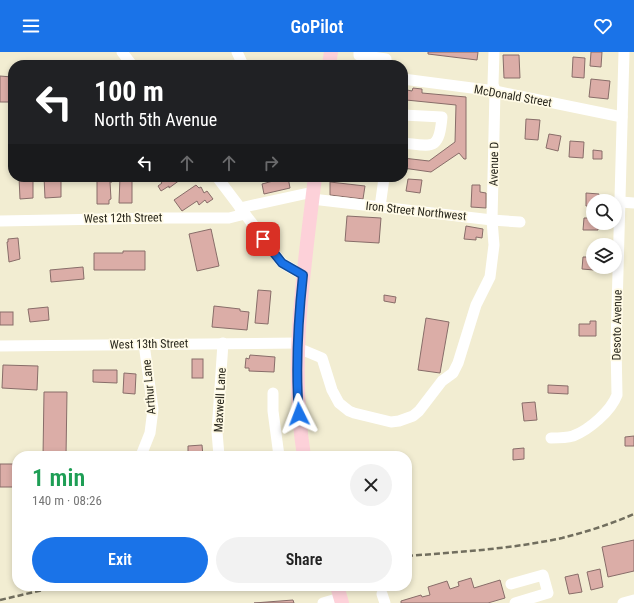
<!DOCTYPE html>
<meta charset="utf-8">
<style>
:root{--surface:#fff;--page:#f2f2f2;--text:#222;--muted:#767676;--accent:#1a73e8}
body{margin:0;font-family:"Roboto Condensed",sans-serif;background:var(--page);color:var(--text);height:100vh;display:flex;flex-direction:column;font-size:15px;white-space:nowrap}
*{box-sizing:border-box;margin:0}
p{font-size:13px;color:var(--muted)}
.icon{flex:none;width:22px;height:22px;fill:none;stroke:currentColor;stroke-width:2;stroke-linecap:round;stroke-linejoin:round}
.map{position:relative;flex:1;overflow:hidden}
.drawer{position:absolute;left:12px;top:399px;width:400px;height:140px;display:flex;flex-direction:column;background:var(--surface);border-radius:16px;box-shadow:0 2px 6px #0003}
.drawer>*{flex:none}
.guide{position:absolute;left:8px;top:8px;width:400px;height:122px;border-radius:16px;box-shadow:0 2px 6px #0003;background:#202124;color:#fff;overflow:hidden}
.tools{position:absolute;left:586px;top:142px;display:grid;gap:8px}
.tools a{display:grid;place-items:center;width:36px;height:36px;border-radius:50%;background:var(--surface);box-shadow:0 2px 6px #0003;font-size:20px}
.pin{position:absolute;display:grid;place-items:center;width:34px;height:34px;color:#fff;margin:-17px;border-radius:8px;box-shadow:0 2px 6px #0006}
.me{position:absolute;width:44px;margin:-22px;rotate:357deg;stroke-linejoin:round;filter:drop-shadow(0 0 3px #0008)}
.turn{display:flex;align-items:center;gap:14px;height:84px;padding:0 20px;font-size:18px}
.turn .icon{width:52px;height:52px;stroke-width:2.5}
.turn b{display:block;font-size:28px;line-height:34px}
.lanes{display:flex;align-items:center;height:38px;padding:0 20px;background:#0003;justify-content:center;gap:20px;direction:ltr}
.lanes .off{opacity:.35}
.round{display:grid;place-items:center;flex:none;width:42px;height:42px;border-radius:21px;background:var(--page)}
.summary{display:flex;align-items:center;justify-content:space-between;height:68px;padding:0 20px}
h1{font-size:24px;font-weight:600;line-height:30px;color:#1e9e55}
.cta{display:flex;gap:8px;margin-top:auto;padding:8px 20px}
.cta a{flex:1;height:46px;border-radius:24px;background:var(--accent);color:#fff;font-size:16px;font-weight:600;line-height:46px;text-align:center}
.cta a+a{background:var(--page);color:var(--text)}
header{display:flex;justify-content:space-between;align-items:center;height:52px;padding:0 20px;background:var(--accent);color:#fff;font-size:18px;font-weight:600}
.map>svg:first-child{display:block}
.building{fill:#dbada7;stroke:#886d69}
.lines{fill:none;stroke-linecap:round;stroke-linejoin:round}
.minor{stroke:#fff;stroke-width:11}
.major{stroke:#fdd1d9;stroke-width:14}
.rail{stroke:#716e5e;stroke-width:2.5;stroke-dasharray:6 3;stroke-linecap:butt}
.route-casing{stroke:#114b97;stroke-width:10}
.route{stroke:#1a73e8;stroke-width:7}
.labels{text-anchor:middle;stroke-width:3.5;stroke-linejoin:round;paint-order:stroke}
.street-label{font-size:12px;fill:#29271d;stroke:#fffae5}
</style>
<header><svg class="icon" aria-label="menu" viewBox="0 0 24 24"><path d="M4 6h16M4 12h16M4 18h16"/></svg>GoPilot<svg class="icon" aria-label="heart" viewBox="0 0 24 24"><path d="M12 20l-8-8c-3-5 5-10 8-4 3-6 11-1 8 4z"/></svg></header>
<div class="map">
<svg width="634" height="551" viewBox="0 0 634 551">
<rect width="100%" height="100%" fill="#f2edd2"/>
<g class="building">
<path d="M428,0H478L477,8L428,2Z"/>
<path d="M591,0H602L601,15L590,14Z"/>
<path d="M503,3H519L520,26H504Z"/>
<path d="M573,5L585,6L584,26L572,25Z"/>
<path d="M0,24L12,25V50H0Z"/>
<path d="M591,27L610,29L608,47L589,45Z"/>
<path d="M413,36L422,37V41L466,45V107H464L459,101L431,120L403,116V106L429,109L455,90L456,53L406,48L407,38L412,39Z"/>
<path d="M526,67L540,68L538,88L525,87Z"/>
<path d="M549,82L561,84L558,99L546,96Z"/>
<path d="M570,89L584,90L583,106L569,105Z"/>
<path d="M593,98L602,99V107H593Z"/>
<path d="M19,125H33V146L20,147Z"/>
<path d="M44,125H61V145L45,146Z"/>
<path d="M103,125H112V130H110L111,147L109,148V152H97V126H103Z"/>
<path d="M120,125H132V151H119Z"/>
<path d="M157,125H184L169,136V134L161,139L158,134L162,131Z"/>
<path d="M272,125H288L290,136L264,142L262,132L273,129Z"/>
<path d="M408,127L422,128L420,141L406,139Z"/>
<path d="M330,130L365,134L363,147L330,143Z"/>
<path d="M196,133L199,136L201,135L204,141L207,139L213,147L207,151L205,148L199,153L197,149L182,159L174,148Z"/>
<path d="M472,133H480V140L486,141V156L471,155Z"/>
<path d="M586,141L599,142L598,149H593V154H586Z"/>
<path d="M347,164L381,166L379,191L345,189Z"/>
<path d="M584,166H593V171H598V178H583Z"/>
<path d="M466,174L483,177L482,186L476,185V188L464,187Z"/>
<path d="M211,177L219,214L197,219L189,182Z"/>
<path d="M18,186L20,207L9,210L7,190H8V187Z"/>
<path d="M123,199H145V218H94V201H123Z"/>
<path d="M583,205H593L594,218L582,217Z"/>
<path d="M83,215L84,227L51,230L50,218Z"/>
<path d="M258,238L271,239L268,272L255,271Z"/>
<path d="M384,243L396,245L395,251L384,249Z"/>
<path d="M214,254L240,257V259L249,260L247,278L212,275Z"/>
<path d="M48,255L49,268L30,270L28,257Z"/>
<rect x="0" y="260" width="13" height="13"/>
<path d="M426,266L449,270L440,321L418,318Z"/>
<path d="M590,269H596V284H579V272H590Z"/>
<path d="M250,303L275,305L274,320L249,319V316H245L246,306L249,307Z"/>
<rect x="192" y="307" width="11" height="19"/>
<path d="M3,313L38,314L37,338L2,336Z"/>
<path d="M93,318H117V331L93,330Z"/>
<path d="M124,321L136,322L135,342L123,341Z"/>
<path d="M548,333L568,334V342L548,341Z"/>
<path d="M44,340H67L66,404H43Z"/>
<path d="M535,350L537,368L524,369L522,351Z"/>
<path d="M634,384V394H625V385Z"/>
<path d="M202,393L203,404H188V394Z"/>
<path d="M524,396V407L513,408V397Z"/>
<rect x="0" y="412" width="17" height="23"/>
<path d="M634,488V519L608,525L602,495Z"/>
<path d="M600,517L603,535L591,538L587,520Z"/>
<path d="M578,522L582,540L569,542L565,525Z"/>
<path d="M471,526L474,536L500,528L505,546L488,551H401V549L421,543L422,545L430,543L428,535L447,529L450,537L459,534L458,530Z"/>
<path d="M293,548L294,551H254Z"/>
</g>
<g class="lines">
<g class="minor">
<path d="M122,0L132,13"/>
<path d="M237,0L243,13"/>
<path d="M359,0V3L386,7"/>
<path d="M403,27L495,39L622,65"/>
<path d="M403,63L442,65C439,99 433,94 403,91"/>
<path d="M217,125L282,211L303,223"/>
<path d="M312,147L492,168L520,170"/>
<path d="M621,150L634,151"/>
<path d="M380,155L384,126"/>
<path d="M240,156L313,140"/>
<path d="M0,169L160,166H229L245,162"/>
<path d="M0,294L298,291"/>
<path d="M298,296L322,306L332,338L339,351L349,359L354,361L391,370L399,369L413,364L419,359L442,329L453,321L458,311L476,253L490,225L494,193L492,168L495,39L493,32L494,0"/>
<path d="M273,341V359L279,404"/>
<path d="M551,386C558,386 566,386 573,384C589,378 611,359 617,343L616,293L624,0"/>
<path d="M142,401L150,381L153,357L144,292"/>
<path d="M219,404L217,380L223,291"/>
<path d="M511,532L543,523L548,541L515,551"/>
<path d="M382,542L385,551"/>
<path d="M323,551L340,546"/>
<path d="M623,551L634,548"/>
</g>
<g class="major">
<path d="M329,13L331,0"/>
<path d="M304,404C289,311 304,218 315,125"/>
<path d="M337,534L342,551"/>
</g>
<g class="rail">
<path d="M407,504C459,500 511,497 562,486C586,480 611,472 634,462"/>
<path d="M0,548L60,534"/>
</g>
</g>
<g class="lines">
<g class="route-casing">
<path id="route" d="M263,187L282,211L303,223C298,269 295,315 299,362"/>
</g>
<use href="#route" class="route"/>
</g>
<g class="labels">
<g class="street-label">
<text transform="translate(513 44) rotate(10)" y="4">McDonald Street</text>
<text transform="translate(494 112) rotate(-89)" y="4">Avenue D</text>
<text transform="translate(416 159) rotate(6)" y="4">Iron Street Northwest</text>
<text transform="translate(123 166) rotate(-1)" y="4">West 12th Street</text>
<text transform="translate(617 273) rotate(-89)" y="4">Desoto Avenue</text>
<text transform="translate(149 292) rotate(-1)" y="4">West 13th Street</text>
<text transform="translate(149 335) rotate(-95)" y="4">Arthur Lane</text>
<text transform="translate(220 348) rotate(-87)" y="4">Maxwell Lane</text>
</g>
</g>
</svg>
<div class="tools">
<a><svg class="icon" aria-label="search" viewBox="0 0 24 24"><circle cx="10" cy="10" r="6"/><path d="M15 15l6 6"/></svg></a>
<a><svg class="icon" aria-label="layers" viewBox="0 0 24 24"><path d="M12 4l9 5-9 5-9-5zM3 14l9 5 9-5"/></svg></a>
</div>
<div class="pin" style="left:263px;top:187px;background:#d93025"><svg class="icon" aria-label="arrive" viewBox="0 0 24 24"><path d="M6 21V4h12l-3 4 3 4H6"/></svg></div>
<svg class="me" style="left:299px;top:362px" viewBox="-20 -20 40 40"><path d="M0-17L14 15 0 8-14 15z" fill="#1a73e8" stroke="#fff" stroke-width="4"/></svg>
<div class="guide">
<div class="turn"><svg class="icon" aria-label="left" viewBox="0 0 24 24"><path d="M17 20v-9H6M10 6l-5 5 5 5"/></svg><div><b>100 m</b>North 5th Avenue</div></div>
<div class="lanes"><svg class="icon" aria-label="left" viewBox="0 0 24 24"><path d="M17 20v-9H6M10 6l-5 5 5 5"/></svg><svg class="icon off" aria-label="ahead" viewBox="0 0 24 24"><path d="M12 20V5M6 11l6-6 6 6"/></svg><svg class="icon off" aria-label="ahead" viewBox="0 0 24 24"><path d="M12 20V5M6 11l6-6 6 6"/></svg><svg class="icon off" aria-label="right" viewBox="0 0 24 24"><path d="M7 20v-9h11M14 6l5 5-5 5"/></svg></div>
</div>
<section class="drawer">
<div class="summary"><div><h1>1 min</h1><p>140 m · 08:26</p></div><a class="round"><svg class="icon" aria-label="close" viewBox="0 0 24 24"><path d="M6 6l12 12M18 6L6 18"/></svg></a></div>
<div class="cta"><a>Exit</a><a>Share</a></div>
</section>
</div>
